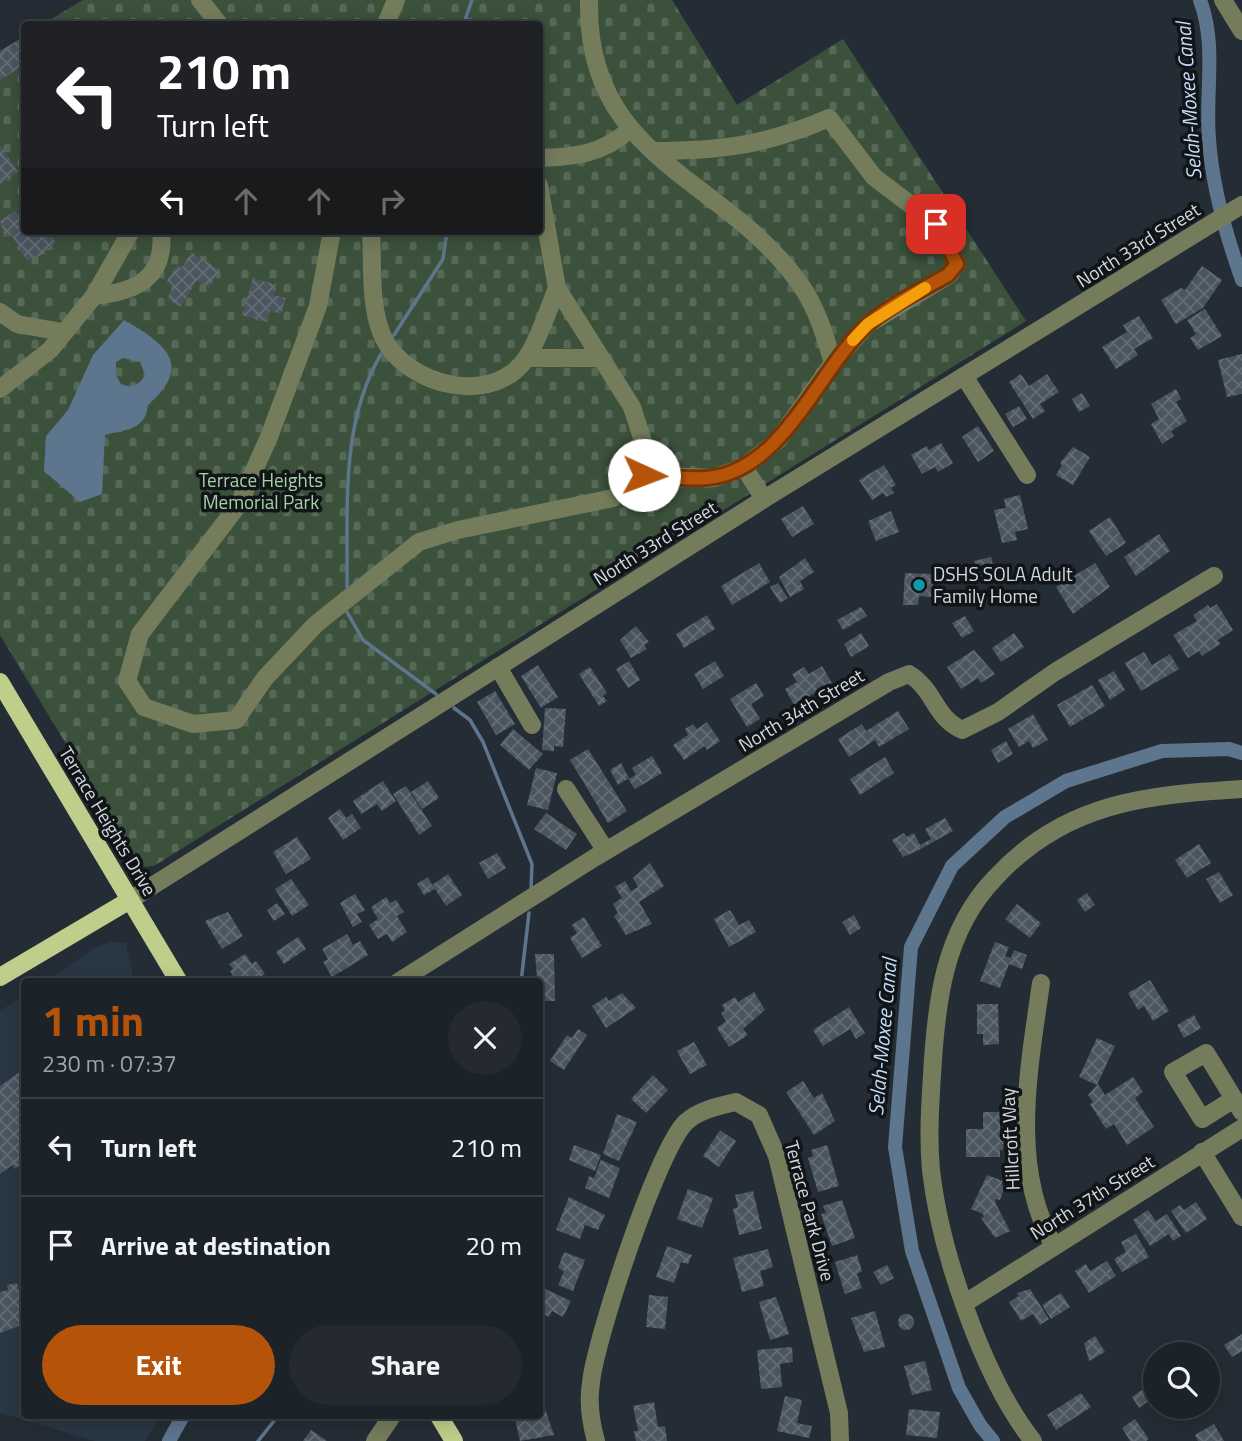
<!DOCTYPE html>
<meta charset="utf-8">
<style>
:root{--surface:#1b2228;--page:#242a30;--text:#f1f3f6;--muted:#a0a4a8;--line:#393f45;--accent:#b45309}
body{margin:0;font-family:"Titillium Web",sans-serif;background:var(--page);color:var(--text);height:100vh;display:flex;flex-direction:column;font-size:26px;white-space:nowrap}
*{box-sizing:border-box;margin:0}
p{font-size:23px;color:var(--muted)}
.icon{flex:none;width:38px;height:38px;fill:none;stroke:currentColor;stroke-width:2;stroke-linecap:round;stroke-linejoin:round}
.map{position:relative;flex:1;overflow:hidden}
.details{position:absolute;left:21px;top:978px;width:522px;height:441px;display:flex;flex-direction:column;background:var(--surface);border-radius:7px;box-shadow:0 4px 18px #0003,0 0 0 2px var(--line)}
.details>*{flex:none}
.hud{position:absolute;left:21px;top:21px;width:522px;height:214px;border-radius:7px;box-shadow:0 4px 18px #0003,0 0 0 2px var(--line);background:#202124;color:#fff;overflow:hidden}
.tools{position:absolute;left:1143px;top:1342px;display:grid;gap:14px}
.tools a{display:grid;place-items:center;width:77px;height:77px;border-radius:50%;background:var(--surface);box-shadow:0 4px 18px #0003,0 0 0 2px var(--line);font-size:35px}
.pin{position:absolute;display:grid;place-items:center;width:60px;height:60px;color:#fff;margin:-30px;border-radius:14px;box-shadow:0 4px 10px #0006}
.me{position:absolute;width:77px;margin:-38px;rotate:92deg;stroke-linejoin:round;filter:drop-shadow(0 0 5px #0008)}
.turn{display:flex;align-items:center;gap:24px;height:147px;padding:0 21px;font-size:32px}
.turn .icon{width:91px;height:91px;stroke-width:2.5}
.turn b{display:block;font-size:49px;line-height:60px}
.lanes{display:flex;align-items:center;height:66px;padding:0 21px;background:#0003;justify-content:center;gap:35px;direction:ltr}
.lanes .off{opacity:.35}
.round{display:grid;place-items:center;flex:none;width:74px;height:74px;border-radius:37px;background:var(--page)}
.headline{display:flex;align-items:center;justify-content:space-between;height:119px;padding:0 21px}
h1{font-size:42px;font-weight:700;line-height:52px;color:var(--accent)}
.button{display:flex;gap:14px;margin-top:auto;padding:14px 21px}
.button a{flex:1;height:80px;border-radius:42px;background:var(--accent);color:#fff;font-size:28px;font-weight:700;line-height:80px;text-align:center}
.button a+a{background:var(--page);color:var(--text)}
ul{padding:0;list-style:none}
li{display:flex;align-items:center;gap:21px;height:98px;padding:0 21px;border-top:2px solid var(--line)}
li div{flex:1}
li b{display:block;font-size:26px}
li em{font-style:normal}
.map>svg:first-child{display:block}
.built{fill:#293744}
.cemetery{fill:url(#cemetery-stones)}
.water{fill:#5e758e;fill-rule:evenodd}
.lines{fill:none;stroke-linecap:round;stroke-linejoin:round}
.stream{stroke:#5e758e;stroke-width:3.5}
.canal{stroke:#5e758e;stroke-width:14}
.building{fill:url(#building-cross-hatch)}
.minor{stroke:#757c5c;stroke-width:18}
.major{stroke:#bfce8a;stroke-width:18}
.route-casing{stroke:#753606;stroke-width:18}
.route{stroke:#b45309;stroke-width:12}
.slow{stroke:#f59e0b;stroke-width:12}
.culture-dot{fill:#0f9aa8;stroke:#111518;stroke-width:2.5}
.labels{text-anchor:middle;stroke-width:7;stroke-linejoin:round;paint-order:stroke}
.street-label{font-size:19px;fill:#d3d9de;stroke:#111518}
.park-label{font-size:19px;fill:#a5d0a4;stroke:#111518}
.poi-label{font-size:19px;fill:#d3d9de;stroke:#111518;text-anchor:start}
.water-label{font-size:21px;font-style:italic;fill:#c3dcf7;stroke:#111518}
</style>
<div class="map">
<svg width="1242" height="1441" viewBox="0 0 1242 1441">
<defs>
<pattern id="cemetery-stones" width="16" height="16" patternUnits="userSpaceOnUse" patternTransform="scale(1.75)"><rect width="16" height="16" fill="#3b513b"/><path d="M2 7V4a2 2 0 0 1 4 0v3zM10 15v-3a2 2 0 0 1 4 0v3z" fill="#566957"/></pattern>
<pattern id="building-cross-hatch" width="8" height="8" patternUnits="userSpaceOnUse" patternTransform="scale(1.75)"><rect width="8" height="8" fill="#4b555e"/><path d="M0 0l8 8M0 8l8-8" fill="none" stroke="#646d75"/></pattern>
</defs>
<rect width="100%" height="100%" fill="#242d35"/>
<g class="built">
<path d="M112,942L126,943L134,982H44L96,947Z"/>
<path d="M24,995V1416H160L145,1441H95L0,1413V1011Z"/>
</g>
<path class="cemetery" d="M83,0H672L737,105L843,39L1026,321L154,866L146,867L137,861L0,635V51L24,36V231H539V24H43Z"/>
<path class="water" d="M124,320C164,343 195,364 148,405C145,431 126,429 105,435L102,494L80,502L44,471L46,436L68,410L93,355ZM123,358L140,362L145,374C142,384 131,389 121,384L116,375V362Z"/>
<g class="lines">
<g class="stream">
<path d="M464,23L472,0"/>
<path d="M394,335L443,259L447,231"/>
<path d="M347,587C348,508 340,424 381,354"/>
<path d="M347,612L363,640L436,694"/>
<path d="M454,708L470,720L483,742L532,864L531,889"/>
<path d="M521,982L529,913"/>
<path d="M258,1441L278,1416"/>
</g>
<g class="canal">
<path d="M1200,0C1217,45 1205,92 1209,139C1212,187 1226,235 1242,280"/>
<path d="M169,1441L183,1416"/>
<path d="M993,1441L980,1425L959,1388L912,1251L895,1147L911,947L952,866L1005,817L1066,781L1162,751L1229,749L1242,753"/>
</g>
</g>
<g class="building">
<path d="M19,40L24,50V65L0,80V51Z"/>
<path d="M0,145L18,172L0,184Z"/>
<path d="M15,211L30,235L37,231L50,232L56,243L45,250L47,253L27,261L11,234L6,237L0,221Z"/>
<path d="M191,252L220,270L209,288L197,280L181,307L167,299L174,286L167,281L177,265L182,268Z"/>
<path d="M1202,266L1222,280L1203,308L1176,324L1161,300L1181,288L1185,290Z"/>
<path d="M253,278L277,285L274,295L286,298L281,314L270,311L267,322L242,315Z"/>
<path d="M1205,309L1222,336L1198,350L1190,338L1196,334L1187,320Z"/>
<path d="M1139,316L1153,338L1134,349L1138,355L1116,369L1102,347L1127,332L1123,325Z"/>
<path d="M1242,354V394L1227,397L1218,360Z"/>
<path d="M1021,374L1029,386L1047,374L1059,392L1040,404L1045,411L1033,419L1009,382Z"/>
<path d="M1176,389L1181,399L1176,402L1187,421L1171,431L1174,436L1162,444L1151,424L1159,419L1151,404Z"/>
<path d="M1082,393L1090,406L1079,412L1072,399Z"/>
<path d="M1019,406L1027,419L1013,427L1005,414Z"/>
<path d="M978,426L994,451L978,462L962,437Z"/>
<path d="M941,443L953,463L938,472L935,467L922,474L911,455L927,446L929,450Z"/>
<path d="M1073,447L1090,457L1073,485L1056,475L1062,465L1060,463Z"/>
<path d="M884,465L896,485L891,488L894,493L886,497L883,493L872,500L859,480Z"/>
<path d="M1020,495L1028,529L1015,532L1017,540L1002,543L994,510L1006,508L1004,499Z"/>
<path d="M803,506L814,524L792,537L781,519Z"/>
<path d="M891,511L899,532L876,541L868,521Z"/>
<path d="M1110,517L1126,543L1106,556L1089,531Z"/>
<path d="M1159,534L1170,551L1136,576L1124,557Z"/>
<path d="M991,557L996,576L979,580L974,561Z"/>
<path d="M805,558L814,572L800,581L804,589L790,597L779,577Z"/>
<path d="M759,563L770,582L732,605L721,586Z"/>
<path d="M1095,563L1110,587L1073,614L1056,587Z"/>
<path d="M905,573L934,574L932,597L919,596L918,605H903Z"/>
<path d="M778,583L788,598L780,603L770,587Z"/>
<path d="M1217,604L1233,630L1218,640L1220,644L1202,656L1199,651L1188,658L1173,635L1197,621L1193,615L1208,605L1210,608Z"/>
<path d="M861,607L867,616L843,630L837,620Z"/>
<path d="M707,615L715,629L684,648L676,634Z"/>
<path d="M965,616L974,631L962,638L952,623Z"/>
<path d="M636,626L649,642L644,645L647,649L631,658L620,640Z"/>
<path d="M861,633L869,646L851,657L844,644Z"/>
<path d="M1014,633L1024,647L1001,662L992,648Z"/>
<path d="M974,650L995,674L981,683L978,678L961,689L947,667Z"/>
<path d="M1144,652L1152,665L1170,654L1179,669L1141,691L1125,663Z"/>
<path d="M629,661L640,680L628,688L616,669Z"/>
<path d="M715,661L724,676L703,689L694,674Z"/>
<path d="M538,665L558,697L541,708L521,676Z"/>
<path d="M822,666L832,683L794,705L785,689L797,682L792,674L804,667L809,674Z"/>
<path d="M590,667L607,693L603,696L607,701L599,706L579,674Z"/>
<path d="M1114,671L1125,690L1110,700L1098,680Z"/>
<path d="M756,683L764,696L751,704L760,719L747,727L730,699Z"/>
<path d="M1092,685L1105,706L1070,727L1057,705Z"/>
<path d="M495,691L515,724L496,735L477,702Z"/>
<path d="M545,708L566,709L563,747L554,746V751L542,750Z"/>
<path d="M898,711L909,729L879,747L875,740L849,757L838,739L862,724L866,731Z"/>
<path d="M1033,714L1048,740L1033,748L1029,741L1019,747L1008,729Z"/>
<path d="M707,722L720,741L707,750L705,746L684,760L673,745L688,735L685,729L693,724L697,729Z"/>
<path d="M513,729L543,754L529,770L500,745Z"/>
<path d="M1006,741L1013,754L998,763L991,750Z"/>
<path d="M588,749L627,811L608,823L570,760Z"/>
<path d="M652,756L662,773L635,789L628,779L636,775L632,768Z"/>
<path d="M885,757L894,773L860,795L850,779Z"/>
<path d="M621,763L629,778L618,785L610,770Z"/>
<path d="M536,768L557,773L548,810L527,805Z"/>
<path d="M383,781L396,801L382,811L377,804L361,814L353,801Z"/>
<path d="M428,781L439,798L422,809L411,792Z"/>
<path d="M406,786L432,826L419,835L393,794Z"/>
<path d="M340,809L346,818L352,814L361,828L343,840L328,818Z"/>
<path d="M546,813L577,834L566,850L534,829Z"/>
<path d="M945,818L953,831L915,852L903,857L892,840L904,833L906,837L914,833L920,845L931,839L925,829Z"/>
<path d="M297,837L311,859L286,874L273,852Z"/>
<path d="M1199,844L1211,863L1187,878L1175,860Z"/>
<path d="M497,853L506,868L488,879L479,863Z"/>
<path d="M650,863L664,886L639,902L652,924L626,935L614,916L618,913L613,904L622,898L615,887L625,881L631,891L638,887L633,878Z"/>
<path d="M1219,872L1233,895L1220,903L1206,879Z"/>
<path d="M448,874L462,895L446,906L435,889L424,895L417,884L428,877L432,885Z"/>
<path d="M291,879L309,905L292,916L275,889Z"/>
<path d="M1087,893L1095,905L1085,912L1077,900Z"/>
<path d="M355,894L365,910L357,914L362,922L353,927L340,903Z"/>
<path d="M386,897L390,903L396,900L404,912L397,916L407,932L392,942L387,934L378,939L369,925L378,919L371,907Z"/>
<path d="M277,903L285,914L274,921L267,910Z"/>
<path d="M1017,904L1041,923L1030,938L1005,919Z"/>
<path d="M730,910L739,925L749,920L756,932L729,947L714,919Z"/>
<path d="M228,912L243,936L222,949L205,921Z"/>
<path d="M854,915L861,928L850,935L842,922Z"/>
<path d="M584,917L602,946L582,958L570,938L577,933L572,925Z"/>
<path d="M347,934L353,945L360,941L368,955L332,977L323,962L328,959L322,949Z"/>
<path d="M298,937L306,949L284,964L276,952Z"/>
<path d="M995,942L1009,947L1005,956L1011,958L1014,950L1027,955L1022,969L1009,964L1000,988L980,981Z"/>
<path d="M245,954L252,964L256,961L265,974L253,982H246L244,978L237,982L230,971L233,969L229,964Z"/>
<path d="M535,954H554L555,1001H539Z"/>
<path d="M1150,980L1169,1011L1153,1021L1144,1006L1138,1010L1128,993Z"/>
<path d="M754,992L765,1010L743,1029L748,1035L729,1047L717,1028L726,1021L721,1013L725,1011L722,1005L735,997L738,1002Z"/>
<path d="M622,993L636,1008L606,1028L592,1006L606,997L609,1001Z"/>
<path d="M977,1004H998L999,1044L983,1045V1034H977Z"/>
<path d="M849,1007L865,1033L856,1039L850,1029L823,1046L813,1030Z"/>
<path d="M1194,1015L1201,1028L1184,1038L1177,1025Z"/>
<path d="M578,1029L587,1035L564,1070L550,1061L567,1035L572,1038Z"/>
<path d="M1097,1038L1115,1046L1097,1085L1079,1077Z"/>
<path d="M694,1042L707,1065L690,1074L677,1051Z"/>
<path d="M24,1069V1162L15,1169L12,1165L0,1174V1086Z"/>
<path d="M653,1075L668,1090L646,1113L631,1099Z"/>
<path d="M1133,1077L1143,1092L1135,1098L1154,1127L1127,1145L1114,1124L1106,1129L1090,1104L1093,1102L1088,1095L1098,1084L1105,1095Z"/>
<path d="M803,1081L814,1098L822,1093L835,1121L814,1135L786,1092Z"/>
<path d="M983,1112H1000V1134H1004L1003,1150H1000V1157H966V1129H983Z"/>
<path d="M617,1114L637,1122L619,1161L603,1154Z"/>
<path d="M720,1130L736,1141L719,1167L703,1156Z"/>
<path d="M574,1145L601,1155L595,1171L569,1160Z"/>
<path d="M827,1145L839,1186L818,1192L808,1158L813,1156L811,1150Z"/>
<path d="M601,1160L620,1168L609,1198L585,1188L589,1176L594,1178Z"/>
<path d="M987,1175L1003,1181L1001,1185L1005,1186L1000,1200L996,1199L995,1202L1010,1231L995,1238L981,1218L984,1217L983,1214L971,1209Z"/>
<path d="M688,1189L713,1198L702,1228L677,1219Z"/>
<path d="M753,1191L762,1229L739,1235L733,1209L738,1207L735,1195Z"/>
<path d="M569,1197L605,1215L598,1230L585,1225L580,1239L556,1230Z"/>
<path d="M842,1200L855,1238L832,1246L821,1214L826,1213L823,1206Z"/>
<path d="M1196,1202L1207,1219L1186,1233L1171,1211L1180,1205L1184,1210Z"/>
<path d="M1148,1210L1156,1221L1167,1214L1181,1236L1173,1241L1169,1234L1150,1246L1133,1220Z"/>
<path d="M1136,1234L1149,1257L1122,1272L1114,1259L1126,1252L1121,1242Z"/>
<path d="M667,1246L692,1255L688,1264L681,1262L674,1283L656,1277Z"/>
<path d="M768,1249L773,1267L760,1271L764,1286L742,1292L733,1258Z"/>
<path d="M564,1252L585,1260L573,1291L558,1285L564,1271L558,1268Z"/>
<path d="M857,1255L862,1271L857,1274L862,1288L845,1294L835,1262Z"/>
<path d="M1107,1261L1116,1276L1089,1293L1075,1271L1086,1264L1090,1271Z"/>
<path d="M887,1265L894,1278L881,1285L873,1272Z"/>
<path d="M24,1280V1324L0,1333V1292L8,1290L7,1285L17,1283L19,1290L22,1289L20,1281Z"/>
<path d="M539,1286L571,1301L563,1317L552,1311L549,1317L539,1312Z"/>
<path d="M1030,1289L1049,1319L1040,1325L1033,1314L1021,1321L1009,1302L1019,1296L1017,1293Z"/>
<path d="M1061,1293L1070,1307L1051,1319L1042,1305Z"/>
<path d="M649,1295L668,1297L665,1329L646,1327Z"/>
<path d="M776,1297L789,1334L770,1340L759,1302Z"/>
<path d="M875,1311L885,1347L864,1352L851,1318Z"/>
<circle cx="906" cy="1322" r="8"/>
<path d="M1242,1334V1351L1232,1357L1224,1345Z"/>
<path d="M1095,1336L1105,1352L1089,1361L1084,1343Z"/>
<path d="M792,1347L793,1362L780,1364L782,1387L761,1389L757,1350Z"/>
<path d="M925,1361L932,1390L912,1395L904,1366Z"/>
<path d="M1143,1389L1150,1400L1139,1408L1132,1397Z"/>
<path d="M1081,1393L1091,1407L1056,1430L1047,1415Z"/>
<path d="M785,1396L802,1400L797,1423L812,1426L809,1438L777,1431Z"/>
<path d="M654,1402L658,1427L665,1426L667,1441H636L634,1431H638L633,1406Z"/>
<path d="M544,1406L554,1435L520,1441L515,1419L539,1416V1407Z"/>
<path d="M909,1409L940,1412L937,1438L906,1435Z"/>
<path d="M1135,1419L1149,1439L1146,1441H1130L1122,1428Z"/>
<path d="M1214,1424L1224,1441H1198L1195,1435Z"/>
<path d="M311,1430L327,1441H303Z"/>
</g>
<g class="lines">
<g class="minor">
<path d="M200,0L219,24"/>
<path d="M589,0C585,161 724,176 800,284C817,308 825,336 833,363"/>
<path d="M1223,0L1242,31"/>
<path d="M386,24L396,0"/>
<path d="M653,151C720,151 767,145 829,118L874,177L936,224L957,264L949,275L868,324L833,363L778,440L744,467"/>
<path d="M539,158C574,157 603,154 629,130"/>
<path d="M539,185L557,288L632,407L643,441L644,475L714,478L744,467L764,499"/>
<path d="M332,231L318,306L269,437L239,504L140,634L127,681L144,707L193,724L236,720L265,678L316,624L419,542L458,530L613,498L644,475"/>
<path d="M371,231C373,264 369,306 383,337C406,386 494,408 527,357C540,337 548,310 557,288"/>
<path d="M94,296C136,292 166,278 161,231"/>
<path d="M0,312L17,324L62,332"/>
<path d="M527,358H598"/>
<path d="M964,376L1027,475"/>
<path d="M0,389L50,350L94,296L131,231"/>
<path d="M498,667L532,725"/>
<path d="M566,789L606,851"/>
<path d="M130,900L764,499L1242,205"/>
<path d="M398,982L594,858L889,682L909,674C936,691 933,716 962,730L998,712L1055,672L1214,576"/>
<path d="M1041,983C1029,1069 1009,1167 1054,1246"/>
<path d="M1234,1099L1202,1119L1173,1072L1206,1053L1242,1112"/>
<path d="M1202,1152L1242,1217"/>
<path d="M965,1303L1242,1128"/>
<path d="M375,1441L392,1416"/>
<path d="M596,1441C591,1423 588,1401 591,1383C595,1340 658,1149 686,1122C699,1110 719,1106 736,1102L759,1115L777,1156L839,1413L840,1441"/>
<path d="M1033,1441C983,1378 940,1250 931,1170C928,1138 930,1107 932,1075C936,1004 943,932 995,878C1065,802 1146,795 1242,789"/>
</g>
<g class="major">
<path d="M0,682L179,982"/>
<path d="M0,977L130,900"/>
<path d="M439,1416L454,1441"/>
</g>
</g>
<g class="lines">
<g class="route-casing">
<path id="route" d="M644,475C666,476 693,481 714,477C784,466 819,370 866,326C889,305 922,290 948,275L957,264L936,224"/>
</g>
<use href="#route" class="route"/>
<path class="slow" d="M853,340L868,324L925,288"/>
</g>
<circle class="culture-dot" cx="919" cy="585" r="7"/>
<g class="labels">
<g class="street-label">
<text transform="translate(1138 245) rotate(-32)" y="7">North 33rd Street</text>
<text transform="translate(655 543) rotate(-32)" y="7">North 33rd Street</text>
<text transform="translate(801 710) rotate(-31)" y="7">North 34th Street</text>
<text transform="translate(108 821) rotate(59)" y="7">Terrace Heights Drive</text>
<text transform="translate(1010 1139) rotate(-93)" y="7">Hillcroft Way</text>
<text transform="translate(1092 1197) rotate(-32)" y="7">North 37th Street</text>
<text transform="translate(810 1211) rotate(75)" y="7">Terrace Park Drive</text>
</g>
<g class="park-label">
<text x="261" y="487">Terrace Heights<tspan x="261" dy="22">Memorial Park</tspan></text>
</g>
<g class="poi-label">
<text x="933" y="581">DSHS SOLA Adult<tspan x="933" dy="22">Family Home</tspan></text>
</g>
<g class="water-label">
<text transform="translate(1189 101) rotate(-94)" y="7">Selah-Moxee Canal</text>
<text transform="translate(883 1037) rotate(-85)" y="7">Selah-Moxee Canal</text>
</g>
</g>
</svg>
<div class="tools">
<a><svg class="icon" aria-label="search" viewBox="0 0 24 24"><circle cx="10" cy="10" r="6"/><path d="M15 15l6 6"/></svg></a>
</div>
<div class="pin" style="left:936px;top:224px;background:#d93025"><svg class="icon" aria-label="arrive" viewBox="0 0 24 24"><path d="M6 21V4h12l-3 4 3 4H6"/></svg></div>
<svg class="me" style="left:644px;top:475px" viewBox="-20 -20 40 40"><circle r="19" fill="#fff"/><path d="M0-13L10 11 0 6-10 11z" fill="#b45309"/></svg>
<div class="hud">
<div class="turn"><svg class="icon" aria-label="left" viewBox="0 0 24 24"><path d="M17 20v-9H6M10 6l-5 5 5 5"/></svg><div><b>210 m</b>Turn left</div></div>
<div class="lanes"><svg class="icon" aria-label="left" viewBox="0 0 24 24"><path d="M17 20v-9H6M10 6l-5 5 5 5"/></svg><svg class="icon off" aria-label="ahead" viewBox="0 0 24 24"><path d="M12 20V5M6 11l6-6 6 6"/></svg><svg class="icon off" aria-label="ahead" viewBox="0 0 24 24"><path d="M12 20V5M6 11l6-6 6 6"/></svg><svg class="icon off" aria-label="right" viewBox="0 0 24 24"><path d="M7 20v-9h11M14 6l5 5-5 5"/></svg></div>
</div>
<section class="details">
<div class="headline"><div><h1>1 min</h1><p>230 m · 07:37</p></div><a class="round"><svg class="icon" aria-label="close" viewBox="0 0 24 24"><path d="M6 6l12 12M18 6L6 18"/></svg></a></div>
<ul>
<li><svg class="icon" aria-label="left" viewBox="0 0 24 24"><path d="M17 20v-9H6M10 6l-5 5 5 5"/></svg><div><b>Turn left</b></div><em>210 m</em></li>
<li><svg class="icon" aria-label="arrive" viewBox="0 0 24 24"><path d="M6 21V4h12l-3 4 3 4H6"/></svg><div><b>Arrive at destination</b></div><em>20 m</em></li>
</ul>
<div class="button"><a>Exit</a><a>Share</a></div>
</section>
</div>
